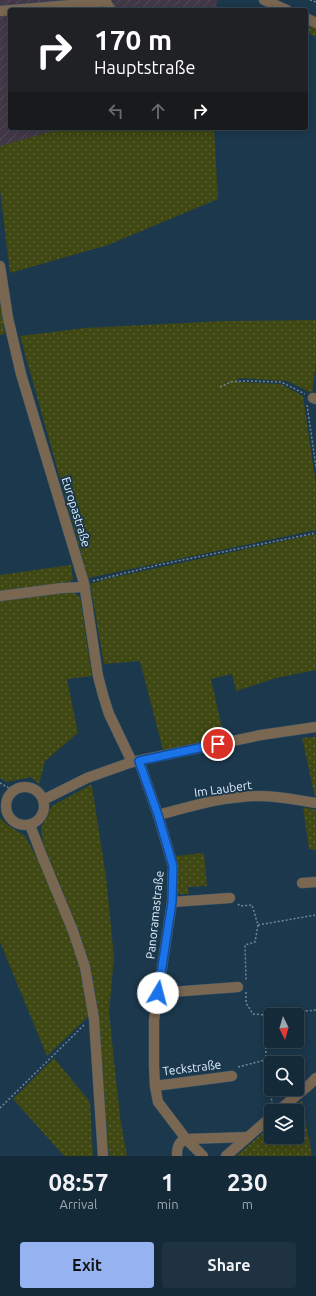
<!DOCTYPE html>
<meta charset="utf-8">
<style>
:root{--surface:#152a39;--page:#1e3241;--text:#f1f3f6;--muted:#9da7ae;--line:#344653;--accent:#95b2f1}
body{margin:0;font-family:Ubuntu,sans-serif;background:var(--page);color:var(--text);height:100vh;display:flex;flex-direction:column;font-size:15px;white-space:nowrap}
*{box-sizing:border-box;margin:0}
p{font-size:13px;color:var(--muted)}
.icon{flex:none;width:22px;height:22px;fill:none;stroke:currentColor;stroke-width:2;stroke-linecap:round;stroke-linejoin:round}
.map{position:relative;height:1156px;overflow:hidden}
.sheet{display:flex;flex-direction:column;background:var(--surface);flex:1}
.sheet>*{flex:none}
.top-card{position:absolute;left:8px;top:8px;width:300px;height:122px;border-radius:4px;box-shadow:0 2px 10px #0003,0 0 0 1px var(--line);background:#202124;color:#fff;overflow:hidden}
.needle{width:26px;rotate:175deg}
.tools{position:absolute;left:264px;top:1008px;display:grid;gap:8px}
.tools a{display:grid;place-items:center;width:40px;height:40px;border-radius:4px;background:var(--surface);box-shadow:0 2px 10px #0003,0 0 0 1px var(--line);font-size:20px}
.pin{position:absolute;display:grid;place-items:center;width:34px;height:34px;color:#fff;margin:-17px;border:2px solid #fff;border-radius:50%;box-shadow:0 1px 4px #0007}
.me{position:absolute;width:44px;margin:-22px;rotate:8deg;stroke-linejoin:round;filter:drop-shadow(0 0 3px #0008)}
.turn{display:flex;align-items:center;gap:14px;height:84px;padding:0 20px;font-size:18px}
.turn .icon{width:52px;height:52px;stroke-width:2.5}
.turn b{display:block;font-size:28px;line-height:34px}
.lanes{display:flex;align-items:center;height:38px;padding:0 20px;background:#0003;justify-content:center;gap:20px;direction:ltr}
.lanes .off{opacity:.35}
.eta{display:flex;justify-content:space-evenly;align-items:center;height:68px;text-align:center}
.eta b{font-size:24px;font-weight:700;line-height:28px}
.cta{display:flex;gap:8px;margin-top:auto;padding:8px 20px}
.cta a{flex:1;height:46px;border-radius:4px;background:var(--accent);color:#111;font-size:16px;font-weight:700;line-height:46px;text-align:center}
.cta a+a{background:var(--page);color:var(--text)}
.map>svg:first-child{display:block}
.industrial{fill:url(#industrial-furrows)}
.grass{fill:url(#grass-dots)}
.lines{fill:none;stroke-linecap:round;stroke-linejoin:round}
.minor-casing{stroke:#3b5668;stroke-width:11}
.path{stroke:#6f8798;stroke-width:1.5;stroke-dasharray:2 2;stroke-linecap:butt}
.minor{stroke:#7a6752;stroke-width:10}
.route-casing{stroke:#114b97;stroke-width:10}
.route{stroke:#1a73e8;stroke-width:7}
.labels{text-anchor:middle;stroke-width:4;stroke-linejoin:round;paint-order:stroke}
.street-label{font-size:12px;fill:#e0f1fe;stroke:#1c384c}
</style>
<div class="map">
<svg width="316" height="1156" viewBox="0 0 316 1156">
<defs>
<pattern id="industrial-furrows" width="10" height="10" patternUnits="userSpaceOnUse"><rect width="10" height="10" fill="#433848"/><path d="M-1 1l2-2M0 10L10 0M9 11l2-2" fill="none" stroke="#554c5a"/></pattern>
<pattern id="grass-dots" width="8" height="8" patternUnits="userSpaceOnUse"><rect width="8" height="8" fill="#3f4712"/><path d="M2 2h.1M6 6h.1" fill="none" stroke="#5a6236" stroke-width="1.8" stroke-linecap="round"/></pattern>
</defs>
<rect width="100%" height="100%" fill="#1c384c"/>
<path class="industrial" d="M0,0H217L216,10H10V128H63L0,146Z"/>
<g class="grass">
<path d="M306,22L316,26V37L306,32Z"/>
<path d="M63,128H214L218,199L108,245L10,273L0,189V146Z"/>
<path d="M0,300L5,334L0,335Z"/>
<path d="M316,320V362L312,393L287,381L239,378L237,382L281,384L303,396L316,485V530L88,578L20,336L85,328L224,321Z"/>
<path d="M316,534V670L276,678L236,691L232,674L211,679L224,737L163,750L140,661L104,664L90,584L106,579Z"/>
<path d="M71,565L73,579L66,585L0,594V575Z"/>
<path d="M62,591L73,592L80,597L92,676L67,679L78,733L45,761L39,784L31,777L7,782L0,778V600Z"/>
<path d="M316,737V798L315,797L302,738Z"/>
<path d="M90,785L92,786L106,877L114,957L109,1012L120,1117L127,1156H109L98,1012L91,968L79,931L43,844L41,828L52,806Z"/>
<path d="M303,807L316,810V850L309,849Z"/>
<path d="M0,818L9,826L25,836L36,856L60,910L81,965L89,1016L47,1056L0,942Z"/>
<path d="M204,853L207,886L188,887L189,894H179L178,892V867L176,856Z"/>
<path d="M54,1058L90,1102L93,1156H64L13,1099Z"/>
<path d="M302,1100L312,1156H236L271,1126V1137H297V1111H289Z"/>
</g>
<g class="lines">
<g class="minor-casing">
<g id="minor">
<path d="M264,0L287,10"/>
<path d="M105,1L111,10"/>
<path d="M0,11L95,3L106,0"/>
<path d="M306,18L316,23"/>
<path d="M0,266L8,318L21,374L84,583L98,676L103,695L109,714L132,762"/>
<path d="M313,398L316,399"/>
<path d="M0,596L62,588L84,587"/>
<path d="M139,761L158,815L173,866L172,902L154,1020V1066L155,1086L158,1102L186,1139L203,1156"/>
<circle cx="25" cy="806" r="19"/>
<path d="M43,800L87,778L132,762L261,735L316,727"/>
<path d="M158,815C185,808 214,799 242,797C267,794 292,799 316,803"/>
<path d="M30,825L42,856L73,931L85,967L94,1019L103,1156"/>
<path d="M302,883L316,882"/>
<path d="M172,902L230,898"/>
<path d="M158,993L238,987"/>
<path d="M155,1086L232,1076"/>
<path d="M278,1111L309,1085L316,1078"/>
<path d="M177,1156C177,1148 178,1142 186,1139L248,1137"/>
<path d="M226,1156L271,1117"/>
</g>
</g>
<g class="path">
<path d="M310,0L316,2"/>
<path d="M220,387L231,382L245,381L281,382L305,394"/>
<path d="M307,405L316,467"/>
<path d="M93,581L158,565L316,533"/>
<path d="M0,783L14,791"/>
<path d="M238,904L240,906L252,905L258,925L255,942L245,945L246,981"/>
<path d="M258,925L316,915"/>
<path d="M246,992V1003L253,1014L265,1015L266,1060L272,1103"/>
<path d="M266,1015L316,1010"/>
<path d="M238,1067L265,1060"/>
<path d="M0,1108L84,1025"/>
</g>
<use href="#minor" class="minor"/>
</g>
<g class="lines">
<g class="route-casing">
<path id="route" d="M158,993L172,902L173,866L158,815L139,761L218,744"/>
</g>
<use href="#route" class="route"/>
</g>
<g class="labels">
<g class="street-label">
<text transform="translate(76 512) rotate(73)" y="4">Europastraße</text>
<text transform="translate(223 789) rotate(-8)" y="4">Im Laubert</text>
<text transform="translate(155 915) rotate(-84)" y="4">Panoramastraße</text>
<text transform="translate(192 1068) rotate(-7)" y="4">Teckstraße</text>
</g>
</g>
</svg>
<div class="tools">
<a><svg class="needle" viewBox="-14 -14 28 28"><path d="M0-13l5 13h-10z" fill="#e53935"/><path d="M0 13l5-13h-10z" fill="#9da7ae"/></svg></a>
<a><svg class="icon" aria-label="search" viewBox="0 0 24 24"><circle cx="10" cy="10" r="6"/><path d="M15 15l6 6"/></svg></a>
<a><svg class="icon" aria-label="layers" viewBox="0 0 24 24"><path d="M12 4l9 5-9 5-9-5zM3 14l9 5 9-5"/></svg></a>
</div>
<div class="pin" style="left:218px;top:744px;background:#d93025"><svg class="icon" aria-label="arrive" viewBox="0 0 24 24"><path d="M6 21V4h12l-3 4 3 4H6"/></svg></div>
<svg class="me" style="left:158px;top:993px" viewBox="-20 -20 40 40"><circle r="19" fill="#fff"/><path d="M0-13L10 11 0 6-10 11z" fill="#1a73e8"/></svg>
<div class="top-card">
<div class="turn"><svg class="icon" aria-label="right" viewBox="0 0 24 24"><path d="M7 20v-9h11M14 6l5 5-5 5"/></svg><div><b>170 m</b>Hauptstraße</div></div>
<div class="lanes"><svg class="icon off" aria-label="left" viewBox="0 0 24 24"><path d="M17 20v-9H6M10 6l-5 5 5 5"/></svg><svg class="icon off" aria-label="ahead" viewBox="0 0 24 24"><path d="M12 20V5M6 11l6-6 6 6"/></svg><svg class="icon" aria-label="right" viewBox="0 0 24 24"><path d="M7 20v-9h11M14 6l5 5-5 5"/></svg></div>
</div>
</div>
<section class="sheet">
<div class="eta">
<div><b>08:57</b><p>Arrival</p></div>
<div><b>1</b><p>min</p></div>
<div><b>230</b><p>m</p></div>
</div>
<div class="cta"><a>Exit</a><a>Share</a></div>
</section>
